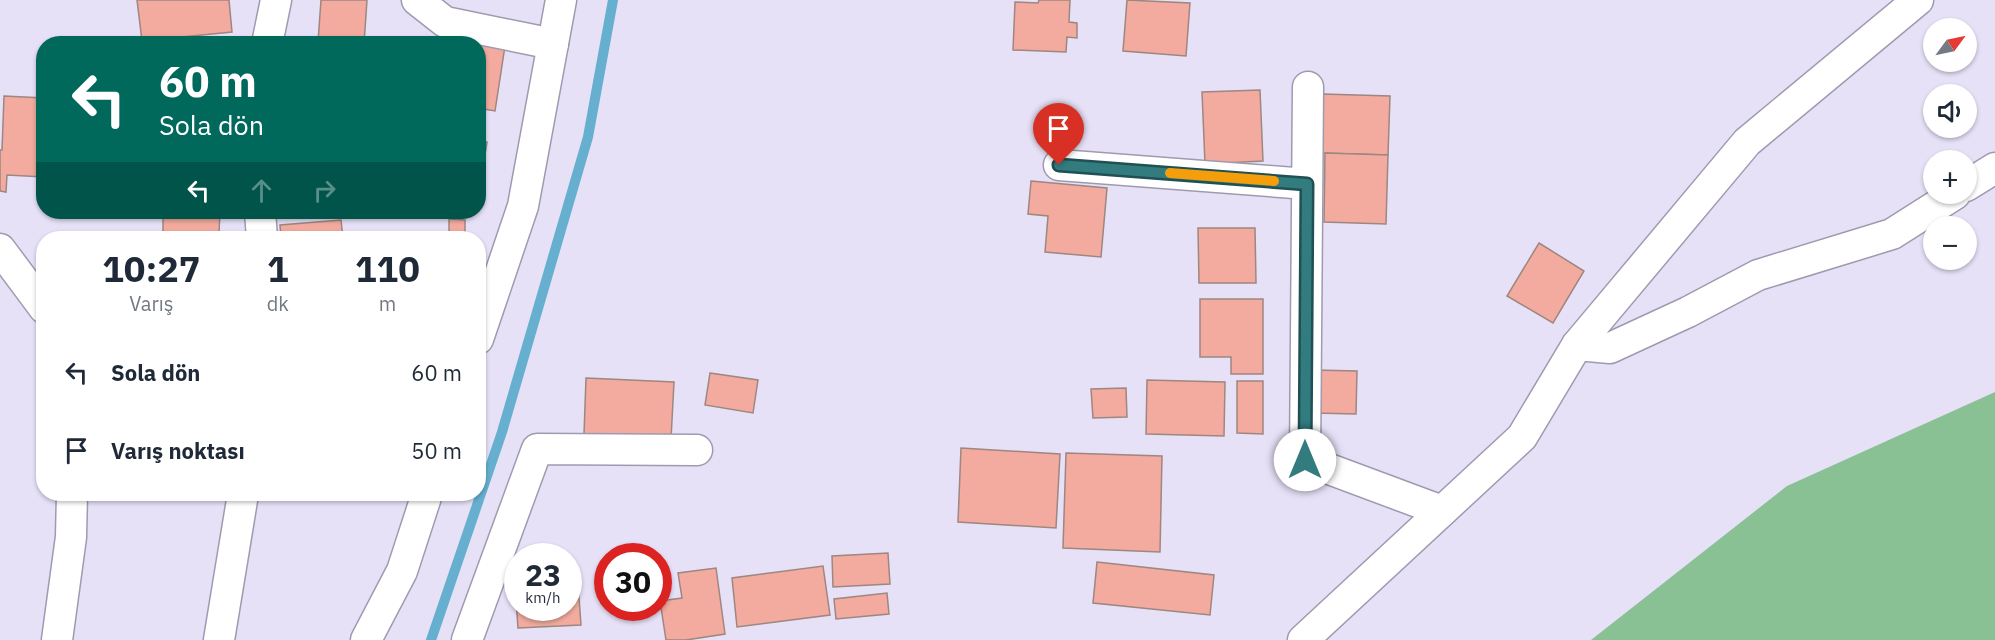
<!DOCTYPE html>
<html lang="tr">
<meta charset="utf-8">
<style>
:root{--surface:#fff;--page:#f2f2f3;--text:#1f2937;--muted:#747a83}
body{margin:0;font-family:"IBM Plex Sans",sans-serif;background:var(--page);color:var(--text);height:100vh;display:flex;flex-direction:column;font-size:22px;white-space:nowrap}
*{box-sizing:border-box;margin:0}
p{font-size:20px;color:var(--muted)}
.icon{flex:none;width:33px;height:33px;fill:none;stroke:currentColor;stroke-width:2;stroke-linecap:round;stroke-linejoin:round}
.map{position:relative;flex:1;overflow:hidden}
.drawer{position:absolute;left:36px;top:231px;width:450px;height:270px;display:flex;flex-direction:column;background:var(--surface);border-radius:24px;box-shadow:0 2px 4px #0004}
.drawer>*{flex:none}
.hud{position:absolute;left:36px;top:36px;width:450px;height:183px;border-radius:24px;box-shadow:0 2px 4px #0004;background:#00695c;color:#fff;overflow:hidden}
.needle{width:39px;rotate:57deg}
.tools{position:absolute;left:1923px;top:18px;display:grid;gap:12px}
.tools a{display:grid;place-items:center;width:54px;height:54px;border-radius:50%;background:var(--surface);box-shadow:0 2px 4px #0004;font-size:30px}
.speed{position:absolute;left:504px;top:543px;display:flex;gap:12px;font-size:30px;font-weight:700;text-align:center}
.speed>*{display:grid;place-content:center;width:78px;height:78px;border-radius:50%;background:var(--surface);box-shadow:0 2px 4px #0004;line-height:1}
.speed small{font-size:15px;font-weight:400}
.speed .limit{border:9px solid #d22;background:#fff;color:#111}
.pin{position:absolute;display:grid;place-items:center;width:51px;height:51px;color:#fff;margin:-62px -26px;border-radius:50% 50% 50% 0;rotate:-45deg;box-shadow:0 0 6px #0007}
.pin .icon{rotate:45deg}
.me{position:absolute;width:66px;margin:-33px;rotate:0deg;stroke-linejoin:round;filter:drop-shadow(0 0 4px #0008)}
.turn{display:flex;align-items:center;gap:21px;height:126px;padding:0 24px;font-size:27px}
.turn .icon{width:78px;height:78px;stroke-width:2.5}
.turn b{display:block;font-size:42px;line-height:51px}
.lanes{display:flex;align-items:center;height:57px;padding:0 24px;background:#0003;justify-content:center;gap:30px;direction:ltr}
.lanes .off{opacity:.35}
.eta{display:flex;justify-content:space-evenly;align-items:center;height:102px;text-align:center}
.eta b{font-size:36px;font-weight:700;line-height:42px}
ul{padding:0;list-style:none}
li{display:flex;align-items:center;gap:18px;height:78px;padding:0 24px}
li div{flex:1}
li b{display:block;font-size:22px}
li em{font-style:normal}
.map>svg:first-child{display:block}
.forest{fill:#8ac194}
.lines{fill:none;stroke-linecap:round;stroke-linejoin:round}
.stream{stroke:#66afcf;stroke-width:10}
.building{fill:#f2ab9e;stroke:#9e8681;stroke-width:1.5}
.street-casing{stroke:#9f9aaf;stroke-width:33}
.street{stroke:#fff;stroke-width:30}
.route-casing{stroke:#205053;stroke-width:15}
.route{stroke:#327b7f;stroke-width:10}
.slow{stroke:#f59e0b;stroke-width:10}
</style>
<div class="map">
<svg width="1995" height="640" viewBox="0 0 1995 640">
<rect width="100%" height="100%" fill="#e6e1f7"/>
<path class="forest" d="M1995,392V640H1591L1787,486Z"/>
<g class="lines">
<path class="stream" d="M431,640L502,432L588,137L613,0"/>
</g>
<g class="building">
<path d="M137,0H229L232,32L142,41Z"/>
<path d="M321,0H367L364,44L318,42Z"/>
<path d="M1039,0H1070L1069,22L1077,23V38L1067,37L1066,52L1013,50L1015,2L1038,3Z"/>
<path d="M1127,0L1190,3L1186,56L1123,51Z"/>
<path d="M445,37L505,46L495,111L478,108V44H444Z"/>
<path d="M1260,90L1263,161L1205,164L1202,92Z"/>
<path d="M1323,94L1390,96L1388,155L1321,153Z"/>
<path d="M4,96L44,98V177L7,175L6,192L0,191V150H2Z"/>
<path d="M478,140L487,142L478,200Z"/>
<path d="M1325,153L1388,155L1386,224L1324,222Z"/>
<path d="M1031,181L1107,188L1101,257L1045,252L1048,216L1028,214Z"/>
<path d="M163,212H220L219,233L163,232Z"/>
<path d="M449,219L465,220V238H449Z"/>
<path d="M341,220L343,238H281L280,225Z"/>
<path d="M1198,228H1255L1256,283H1199Z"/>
<path d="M1539,243L1584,271L1553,323L1507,296Z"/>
<path d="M1200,299H1263V374H1231V357H1200Z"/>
<path d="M1314,370L1357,371L1356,414L1313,413Z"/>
<path d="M710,373L758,380L753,413L705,405Z"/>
<path d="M586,378L674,382L671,439L584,434Z"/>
<path d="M1147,380L1225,382L1224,436L1146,434Z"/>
<path d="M1237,381H1263V434L1237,433Z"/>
<path d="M1126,388L1127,417L1093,418L1091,389Z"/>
<path d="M961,448L1060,454L1056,528L958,522Z"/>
<path d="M1066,453L1162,456L1160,552L1063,548Z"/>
<path d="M353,494H399L398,500Z"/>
<path d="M888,553L890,584L833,587L832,556Z"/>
<path d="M1097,562L1214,575L1210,615L1093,603Z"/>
<path d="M823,566L830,615L737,627L732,578Z"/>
<path d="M716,568L725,634L686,640H666L660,601L682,598L678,573Z"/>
<path d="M568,570H577L581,625L518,628L514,573H518V608H568Z"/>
<path d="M887,593L889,614L836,619L834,599Z"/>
</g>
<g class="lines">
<g class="street-casing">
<g id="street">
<path d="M417,0L445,22L553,44"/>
<path d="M267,44L276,0"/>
<path d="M1308,87L1305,460L1442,511"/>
<path d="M1059,165L1307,184"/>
<path d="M1966,186L1995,168"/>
<path d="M260,212L262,238"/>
<path d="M0,249L44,308"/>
<path d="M478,339L523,206L561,0"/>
<path d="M1577,345L1610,348L1688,312L1758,275L1892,234L1955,194"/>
<path d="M57,640L71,537L72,494"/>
<path d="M219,640L243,494"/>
<path d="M366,640L402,571L427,494"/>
<path d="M467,640L537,449L697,450"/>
<path d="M1303,640L1522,437L1577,345L1747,142L1918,0"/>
</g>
</g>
<use href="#street" class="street"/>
</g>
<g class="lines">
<g class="route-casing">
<path id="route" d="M1059,165L1307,184L1305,460"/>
</g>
<use href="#route" class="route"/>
<path class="slow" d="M1170,173L1274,181"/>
</g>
</svg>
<div class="tools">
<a><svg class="needle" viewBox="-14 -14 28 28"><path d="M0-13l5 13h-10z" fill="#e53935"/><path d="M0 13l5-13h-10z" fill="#747a83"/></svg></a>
<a><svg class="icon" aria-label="sound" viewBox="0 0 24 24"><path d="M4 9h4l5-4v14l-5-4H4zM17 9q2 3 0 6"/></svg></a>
<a>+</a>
<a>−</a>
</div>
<div class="speed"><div>23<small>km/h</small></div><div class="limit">30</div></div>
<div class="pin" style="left:1059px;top:165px;background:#d93025"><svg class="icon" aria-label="arrive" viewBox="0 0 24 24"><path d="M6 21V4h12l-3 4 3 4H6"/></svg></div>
<svg class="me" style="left:1305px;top:460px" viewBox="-20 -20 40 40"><circle r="19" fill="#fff"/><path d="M0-13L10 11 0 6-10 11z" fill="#327b7f"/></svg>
<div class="hud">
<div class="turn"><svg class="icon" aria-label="left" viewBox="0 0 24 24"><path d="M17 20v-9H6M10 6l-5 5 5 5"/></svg><div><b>60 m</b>Sola dön</div></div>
<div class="lanes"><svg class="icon" aria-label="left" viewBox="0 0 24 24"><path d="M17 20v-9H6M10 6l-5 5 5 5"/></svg><svg class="icon off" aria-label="ahead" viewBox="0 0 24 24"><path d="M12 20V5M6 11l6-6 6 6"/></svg><svg class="icon off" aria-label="right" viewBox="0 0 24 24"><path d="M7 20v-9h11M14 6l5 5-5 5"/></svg></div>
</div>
<section class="drawer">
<div class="eta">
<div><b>10:27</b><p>Varış</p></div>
<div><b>1</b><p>dk</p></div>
<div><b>110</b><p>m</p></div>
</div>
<ul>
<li><svg class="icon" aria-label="left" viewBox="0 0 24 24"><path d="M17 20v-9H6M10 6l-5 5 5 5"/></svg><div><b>Sola dön</b></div><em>60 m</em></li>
<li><svg class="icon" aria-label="arrive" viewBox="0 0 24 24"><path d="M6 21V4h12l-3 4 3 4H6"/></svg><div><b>Varış noktası</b></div><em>50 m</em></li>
</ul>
</section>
</div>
